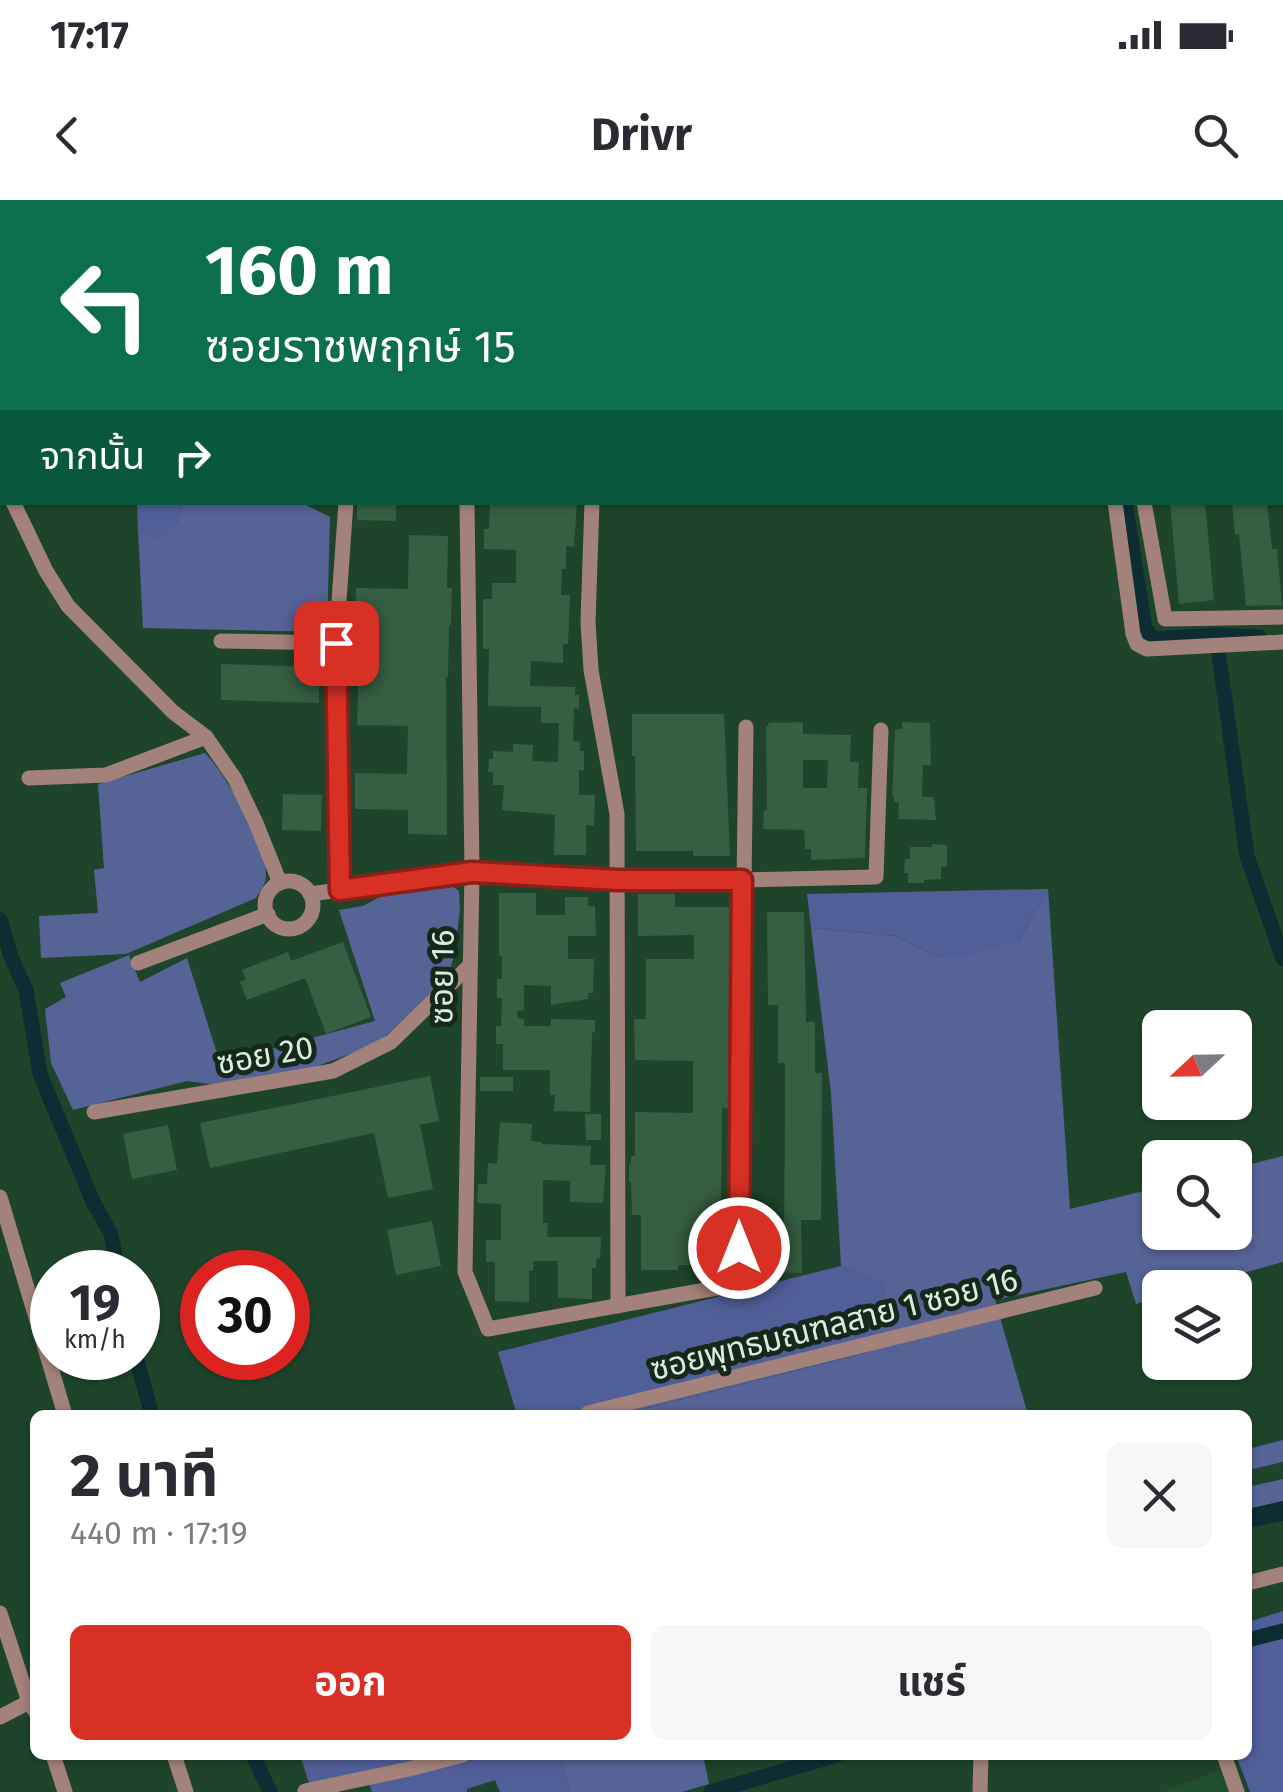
<!DOCTYPE html>
<html lang="th">
<meta charset="utf-8">
<style>
:root{--surface:#fff;--page:#f7f7f7;--text:#2b2b33;--muted:#7c7c81;--accent:#d93025}
body{margin:0;font-family:"Fira Sans","Noto Sans Thai",sans-serif;background:var(--page);color:var(--text);height:100vh;display:flex;flex-direction:column;font-size:38px;white-space:nowrap}
*{box-sizing:border-box;margin:0}
p{font-size:32px;color:var(--muted)}
.icon{flex:none;width:55px;height:55px;fill:none;stroke:currentColor;stroke-width:2;stroke-linecap:round;stroke-linejoin:round}
.map{position:relative;flex:1;overflow:hidden}
.sheet{position:absolute;left:30px;top:1210px;width:1222px;height:350px;display:flex;flex-direction:column;background:var(--surface);border-radius:15px;box-shadow:0 2px 8px #0004}
.sheet>*{flex:none}
.guide{position:absolute;left:0px;top:0px;width:1285px;height:305px;box-shadow:0 2px 8px #0004;background:#0b6e4f;color:#fff;overflow:hidden}
.needle{width:65px;rotate:248deg}
.fabs{position:absolute;left:1142px;top:810px;display:grid;gap:20px}
.fabs a{display:grid;place-items:center;width:110px;height:110px;border-radius:15px;background:var(--surface);box-shadow:0 2px 8px #0004;font-size:50px}
.speed{position:absolute;left:30px;top:1050px;display:flex;gap:20px;font-size:50px;font-weight:700;text-align:center}
.speed>*{display:grid;place-content:center;width:130px;height:130px;border-radius:50%;background:var(--surface);box-shadow:0 2px 8px #0004;line-height:1}
.speed small{font-size:25px;font-weight:400}
.speed .limit{border:15px solid #d22;background:#fff;color:#111}
.pin{position:absolute;display:grid;place-items:center;width:85px;height:85px;color:#fff;margin:-42px;border-radius:20px;box-shadow:0 5px 15px #0006}
.me{position:absolute;width:110px;margin:-55px;rotate:0deg;stroke-linejoin:round;filter:drop-shadow(0 0 8px #0008)}
.turn{display:flex;align-items:center;gap:35px;height:210px;padding:0 40px;font-size:45px}
.turn .icon{width:130px;height:130px;stroke-width:2.5}
.turn b{display:block;font-size:70px;line-height:85px}
.then{display:flex;align-items:center;height:95px;padding:0 40px;background:#0003;gap:20px;font-size:38px}
.round{display:grid;place-items:center;flex:none;width:105px;height:105px;border-radius:15px;background:var(--page)}
.headline{display:flex;align-items:center;justify-content:space-between;height:170px;padding:0 40px}
h1{font-size:60px;font-weight:700;line-height:75px}
.button{display:flex;gap:20px;margin-top:auto;padding:20px 40px}
.button a{flex:1;height:115px;border-radius:15px;background:var(--accent);color:#fff;font-size:40px;font-weight:700;line-height:115px;text-align:center}
.button a+a{background:var(--page);color:var(--text)}
.status{display:flex;justify-content:space-between;align-items:center;height:70px;padding:0 50px;background:var(--surface);direction:ltr}
.status svg{height:28px;fill:currentColor}
header{display:flex;justify-content:space-between;align-items:center;height:130px;padding:0 40px;background:var(--surface);font-size:45px;font-weight:700}
.map>svg:first-child{display:block}
.built{fill:#204f2f}
.green{fill:#566396}
.forest{fill:#515f99}
.water{fill:#0e2d33}
.lines{fill:none;stroke-linecap:round;stroke-linejoin:round}
.canal{stroke:#0e2d33;stroke-width:15}
.building{fill:#365e42;fill-rule:evenodd}
.minor{stroke:#a3827b;stroke-width:15}
.route-casing{stroke:#8d1f18;stroke-width:25}
.route{stroke:#d93025;stroke-width:18}
.labels{text-anchor:middle;stroke-width:10;stroke-linejoin:round;paint-order:stroke}
.street-label{font-size:32px;fill:#d8eedd;stroke:#16271b}
</style>
<div class="status"><b>17:17</b><svg viewBox="0 0 49 12"><path d="M0 12V9h3v3zM5 12V6h3v6zM10 12V3h3v9zM15 12V0h3v12zM26 1h20v11H26zM47 4h2v5h-2z"/></svg></div>
<header><svg class="icon" aria-label="back" viewBox="0 0 24 24"><path d="M15 5l-7 7 7 7"/></svg>Drivr<svg class="icon" aria-label="search" viewBox="0 0 24 24"><circle cx="10" cy="10" r="6"/><path d="M15 15l6 6"/></svg></header>
<div class="map">
<svg width="1283" height="1592" viewBox="0 0 1283 1592">
<rect width="100%" height="100%" fill="#1e452b"/>
<path class="built" d="M1222,1569L1231,1592H1163Z"/>
<g class="green">
<path d="M183,303H302L330,317L327,432L143,428L138,331L159,338L177,323Z"/>
<path d="M205,553C225,573 268,647 266,676C266,683 260,692 256,698L126,754L41,758L39,716L98,713L94,670L104,668L98,584Z"/>
<path d="M446,682L459,691L460,709L455,753L447,779L377,844L312,868L216,885L187,881L73,910L51,863L45,809L66,797L60,783L129,755L140,782L187,758L220,863L375,821L339,710L363,706L392,690Z"/>
<path d="M1048,689L1070,1009L1160,987V1032H1235V968L1283,956V1062L1193,1087L1160,1088V1097L1136,1104L1126,1072L995,1100L1028,1215H619L866,1153L884,1083L841,1066L831,893L811,728L896,736L941,758L1020,740Z"/>
<path d="M1283,1240V1262L1248,1270V1249Z"/>
<path d="M1283,1279V1301L1248,1309V1287Z"/>
<path d="M560,1555H703L709,1584L682,1592H570Z"/>
</g>
<g class="forest">
<path d="M137,303V302L183,303L177,323L159,339L138,331Z"/>
<path d="M1048,689L1020,740L972,755L941,758L896,736L811,728L807,694Z"/>
<path d="M841,1066L885,1083L887,1105L866,1153L619,1215H517L498,1152Z"/>
<path d="M1283,1411V1592H1250L1236,1555H1248V1422Z"/>
<path d="M300,1555H560L570,1592H500L495,1580L467,1589V1592H372L369,1584L338,1592H312Z"/>
</g>
<path class="water" d="M1283,1301V1321L1248,1328V1309Z"/>
<g class="lines">
<g class="canal">
<path d="M1125,302L1145,428L1153,439L1216,435L1247,656L1283,759"/>
<path d="M1216,435L1259,437"/>
<path d="M0,719L11,757L26,790L40,874L94,1004L111,1034L118,1072"/>
<path d="M136,1158L152,1215"/>
<path d="M1248,1440L1283,1431"/>
<path d="M253,1555L270,1592"/>
<path d="M711,1592L837,1555"/>
</g>
</g>
<g class="building">
<path d="M357,302H396V321L357,320Z"/>
<path d="M490,302H577L574,347L566,346V369H562L561,395H570L568,444H563V463L531,461L530,486L575,487V495H579V509L574,508L573,541L580,542V551H584V570H579V595H595L594,626L586,625V655H554L555,615L502,610L504,585H493V572H488L489,559H493V551L513,552V544L533,545L532,561L558,562L559,523H541V507L488,506L489,449H483V399H492V383H516V350L484,349V329H489Z"/>
<path d="M1170,302H1205L1214,400L1179,404Z"/>
<path d="M1232,302H1267L1272,349H1277L1282,405L1246,406L1239,334L1235,335Z"/>
<path d="M409,335L448,336L447,388H452L451,425H449L448,477H446L447,635L408,634V610L355,609V573L407,574L408,526L357,525L360,425H355L356,388L408,389Z"/>
<path d="M221,464L319,467V503L221,500Z"/>
<path d="M632,514H724L730,656H693V651H636L635,556H632Z"/>
<path d="M803,522V534L851,535L850,562H859L858,588H867L865,658L811,660V649H805L804,630L763,629L764,610H767L766,526H769L768,523ZM803,560H828L827,588H803Z"/>
<path d="M902,522L930,523L931,565H923L922,597H934L936,620L898,619L899,602H894V597H892L895,529H902Z"/>
<path d="M283,594L322,595L321,631L282,630Z"/>
<path d="M932,644L947,645V666H941V679L924,680V683H908V673H904L905,659H910V647H932Z"/>
<path d="M499,693H536V715H565V697H588V706H595L596,736H568V759H594L593,793H588V799L551,805V786L524,785V810L517,811L518,818L524,819V826H551V819L595,820V833L592,832L590,912L554,911L555,895H550V870H503V844H496V826H501L502,798H497V779H502V756H499Z"/>
<path d="M638,694H675V707H731L730,908H722L721,1023H724V1065H678V1070H641V1015H632L631,982H629V965H631V956H635V912L693,913V861L635,860L634,819H646V759H694V735L638,736Z"/>
<path d="M767,712H804L806,822H815V873H822L821,1020H801L802,1073L765,1072L764,1031H784L785,928V863H778V805H768Z"/>
<path d="M343,742L371,817L326,834L305,778L247,800L240,782L246,780L242,770L288,752L291,761Z"/>
<path d="M430,876L439,921L420,925L433,989L388,998L374,933L210,968L200,923Z"/>
<rect x="480" y="877" width="33" height="14"/>
<path d="M585,914H601V940H586Z"/>
<path d="M500,922L532,924L531,941L542,942V944L591,946L590,965H606L603,1003L570,1002V981L543,980V1023H548L547,1037H601L600,1058H597L596,1068H592V1099L558,1098V1061H534L533,1071H529V1102L495,1101V1062H486V1040H501V1004L477,1003L478,984H487L488,963L497,964Z"/>
<path d="M168,925L177,970L132,979L123,934Z"/>
<path d="M432,1021L441,1066L396,1075L387,1030Z"/>
</g>
<g class="lines">
<g class="minor">
<path d="M1033,0L1040,2"/>
<path d="M1110,0V2"/>
<path d="M1267,0L1268,2"/>
<path d="M52,2V0"/>
<path d="M396,2V0"/>
<path d="M533,2V0"/>
<path d="M672,2V0"/>
<path d="M811,2V0"/>
<path d="M950,2V0"/>
<path d="M1282,60L1283,62"/>
<path d="M0,296H2"/>
<path d="M13,302L46,371L68,406L173,512L206,537L235,579L256,623L280,683"/>
<path d="M467,302L472,672L465,1072L488,1129L739,1084L746,527"/>
<path d="M592,302L588,422L591,470L617,614L618,1106"/>
<path d="M1115,302L1133,434L1137,444L1147,449L1283,442"/>
<path d="M1144,302L1165,419L1283,417"/>
<path d="M221,441L336,443"/>
<path d="M29,578L106,575L206,537"/>
<circle cx="289" cy="705" r="24"/>
<path d="M340,690L336,443L346,302"/>
<path d="M310,694L472,672L618,680H742L876,677L881,530"/>
<path d="M138,763L268,714"/>
<path d="M94,912L333,871L391,842L470,765"/>
<path d="M0,997L65,1215"/>
<path d="M589,1215L588,1213L1095,1088"/>
<path d="M1248,1383L1283,1374"/>
<path d="M0,1413L29,1502L35,1511"/>
<path d="M0,1517L29,1502"/>
<path d="M53,1555L65,1592"/>
<path d="M174,1555L186,1592"/>
<path d="M1224,1555L1237,1592"/>
<path d="M305,1591L409,1569L463,1555"/>
<path d="M980,1592L981,1555"/>
</g>
</g>
<g class="lines">
<g class="route-casing">
<path id="route" d="M336,443L340,690L472,672L618,680H742L739,1048"/>
</g>
<use href="#route" class="route"/>
</g>
<g class="labels">
<g class="street-label">
<text transform="translate(442 777) rotate(-89)" y="11">ซอย 16</text>
<text transform="translate(265 855) rotate(-10)" y="11">ซอย 20</text>
<text transform="translate(834 1124) rotate(-14)" y="11">ซอยพุทธมณฑลสาย 1 ซอย 16</text>
</g>
</g>
</svg>
<div class="fabs">
<a><svg class="needle" viewBox="-14 -14 28 28"><path d="M0-13l5 13h-10z" fill="#e53935"/><path d="M0 13l5-13h-10z" fill="#7c7c81"/></svg></a>
<a><svg class="icon" aria-label="search" viewBox="0 0 24 24"><circle cx="10" cy="10" r="6"/><path d="M15 15l6 6"/></svg></a>
<a><svg class="icon" aria-label="layers" viewBox="0 0 24 24"><path d="M12 4l9 5-9 5-9-5zM3 14l9 5 9-5"/></svg></a>
</div>
<div class="speed"><div>19<small>km/h</small></div><div class="limit">30</div></div>
<div class="pin" style="left:336px;top:443px;background:#d93025"><svg class="icon" aria-label="arrive" viewBox="0 0 24 24"><path d="M6 21V4h12l-3 4 3 4H6"/></svg></div>
<svg class="me" style="left:739px;top:1048px" viewBox="-20 -20 40 40"><circle r="17" fill="#d93025" stroke="#fff" stroke-width="3"/><path d="M0-11L8 9 0 5-8 9z" fill="#fff"/></svg>
<div class="guide">
<div class="turn"><svg class="icon" aria-label="left" viewBox="0 0 24 24"><path d="M17 20v-9H6M10 6l-5 5 5 5"/></svg><div><b>160 m</b>ซอยราชพฤกษ์ 15</div></div>
<div class="then">จากนั้น<svg class="icon" aria-label="right" viewBox="0 0 24 24"><path d="M7 20v-9h11M14 6l5 5-5 5"/></svg></div>
</div>
<section class="sheet">
<div class="headline"><div><h1>2 นาที</h1><p>440 m · 17:19</p></div><a class="round"><svg class="icon" aria-label="close" viewBox="0 0 24 24"><path d="M6 6l12 12M18 6L6 18"/></svg></a></div>
<div class="button"><a>ออก</a><a>แชร์</a></div>
</section>
</div>
